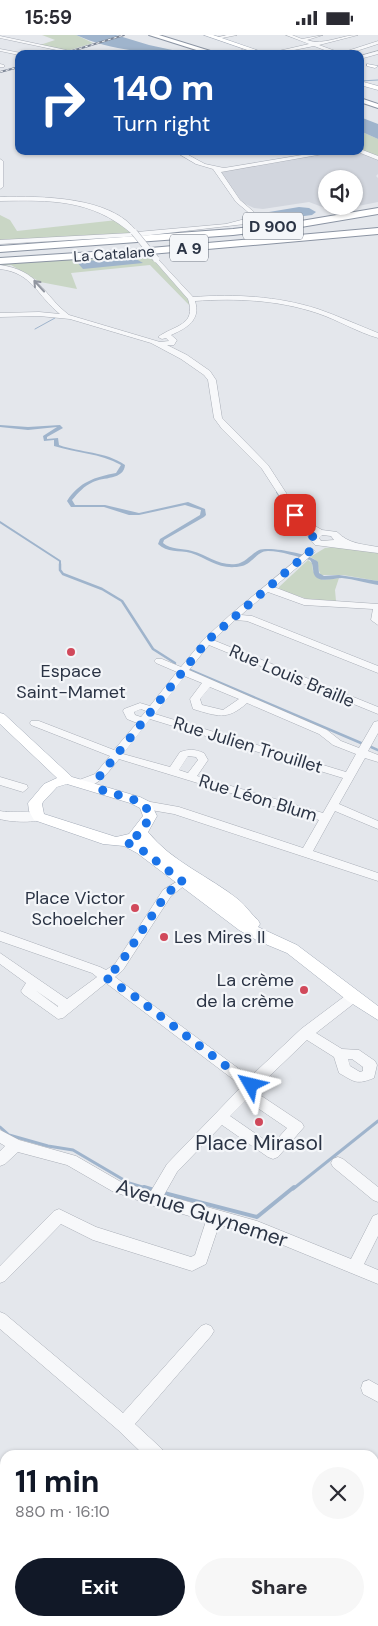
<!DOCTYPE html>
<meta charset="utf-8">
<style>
:root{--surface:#fff;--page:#f7f7f7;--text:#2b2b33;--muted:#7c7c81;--accent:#111827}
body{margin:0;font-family:"DM Sans",sans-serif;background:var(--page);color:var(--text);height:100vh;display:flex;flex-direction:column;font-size:19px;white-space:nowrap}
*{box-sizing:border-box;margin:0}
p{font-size:16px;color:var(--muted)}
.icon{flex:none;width:28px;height:28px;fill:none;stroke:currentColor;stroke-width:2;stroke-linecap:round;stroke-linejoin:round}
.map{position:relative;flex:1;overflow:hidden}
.panel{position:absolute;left:0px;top:1415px;width:379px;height:176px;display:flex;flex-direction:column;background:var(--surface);border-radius:15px 15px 0 0;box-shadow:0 1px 4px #0004}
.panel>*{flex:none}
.guide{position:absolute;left:15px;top:15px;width:349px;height:105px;border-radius:10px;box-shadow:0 1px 4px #0004;background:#1a4fa0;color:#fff;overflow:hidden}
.tools{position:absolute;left:318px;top:135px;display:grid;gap:10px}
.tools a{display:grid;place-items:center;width:45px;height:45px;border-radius:50%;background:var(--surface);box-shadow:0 1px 4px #0004;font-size:25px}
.pin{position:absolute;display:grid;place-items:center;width:42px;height:42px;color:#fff;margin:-21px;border-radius:10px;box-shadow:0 2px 8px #0006}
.me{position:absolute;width:55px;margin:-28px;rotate:307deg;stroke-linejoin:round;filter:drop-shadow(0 0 4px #0008)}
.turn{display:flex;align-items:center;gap:18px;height:105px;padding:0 15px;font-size:22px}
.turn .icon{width:65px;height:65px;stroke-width:2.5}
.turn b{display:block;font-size:35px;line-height:42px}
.round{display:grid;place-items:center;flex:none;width:52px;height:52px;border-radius:26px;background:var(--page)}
.overview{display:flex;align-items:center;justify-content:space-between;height:85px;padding:0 15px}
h1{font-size:30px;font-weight:800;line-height:38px;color:var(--accent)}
.action{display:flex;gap:10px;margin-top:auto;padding:10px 15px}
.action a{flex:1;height:58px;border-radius:30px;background:var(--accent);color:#fff;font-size:20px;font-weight:800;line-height:58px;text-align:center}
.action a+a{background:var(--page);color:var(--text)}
.status{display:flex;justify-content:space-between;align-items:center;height:35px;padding:0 25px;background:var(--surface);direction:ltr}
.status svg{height:14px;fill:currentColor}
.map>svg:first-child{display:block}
.built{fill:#d2d6de;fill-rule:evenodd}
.green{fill:#c9d6c5}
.water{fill:#9fb4cc}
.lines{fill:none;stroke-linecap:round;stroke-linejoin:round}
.stream-far4{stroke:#9fb4cc;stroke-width:1}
.stream-far3{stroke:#9fb4cc;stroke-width:2}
.stream-far2{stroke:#9fb4cc;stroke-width:2.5}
.stream-far1{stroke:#9fb4cc;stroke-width:3}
.stream{stroke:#9fb4cc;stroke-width:4}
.minor-casing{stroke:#a9aeb7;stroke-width:1}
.major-casing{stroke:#a3abb8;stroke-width:1}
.highway-casing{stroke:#8b94a3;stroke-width:2}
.minor{fill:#f7f8fa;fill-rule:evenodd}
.major{fill:#fff;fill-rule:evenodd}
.highway{fill:#fff;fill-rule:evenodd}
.rail-casing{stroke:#7d8696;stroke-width:2}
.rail{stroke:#f4f6f9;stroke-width:1;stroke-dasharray:3;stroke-linecap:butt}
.minor-bridge-casing{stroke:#a9aeb7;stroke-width:7;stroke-linecap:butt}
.minor-bridge{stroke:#f7f8fa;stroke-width:6}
.oneway{stroke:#9196a0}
.route{stroke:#1a73e8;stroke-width:9;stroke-dasharray:0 16.2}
.poi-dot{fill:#d1495b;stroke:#f4f6f9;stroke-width:2}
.labels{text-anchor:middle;stroke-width:4.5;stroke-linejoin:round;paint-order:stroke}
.far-street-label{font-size:15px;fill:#2b3445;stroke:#f4f6f9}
.shield{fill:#f4f6f9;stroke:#676e7b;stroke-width:1}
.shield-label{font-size:16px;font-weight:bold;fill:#2b3445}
.poi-label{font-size:18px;fill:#2b3445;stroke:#f4f6f9;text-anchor:end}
.street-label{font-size:18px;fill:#2b3445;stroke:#f4f6f9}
.near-poi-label{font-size:21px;fill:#2b3445;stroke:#f4f6f9}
.near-street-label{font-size:21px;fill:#2b3445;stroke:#f4f6f9}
</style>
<div class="status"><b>15:59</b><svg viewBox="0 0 49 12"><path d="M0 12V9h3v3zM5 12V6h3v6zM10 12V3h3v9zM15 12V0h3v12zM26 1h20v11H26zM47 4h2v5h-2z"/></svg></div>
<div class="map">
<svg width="378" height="1591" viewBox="0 0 378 1591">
<rect width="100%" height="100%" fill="#e4e7ec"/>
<path class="built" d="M340,116H358L378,125V139L376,141L378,143V167L333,176L309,167L263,174L254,173L243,168L220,136ZM326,144H354V171H326Z"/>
<g class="green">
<path d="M42,0H76L93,8L57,19H48L60,15L40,10L55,5Z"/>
<path d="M360,96L378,104V122L360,114Z"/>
<path d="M0,180L10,185L17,196L117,185L132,199L0,205Z"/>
<path d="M149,220L188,264L191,272L150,230L71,238L77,254L40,247L11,230L0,231V228Z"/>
<path d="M335,512L378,517V546L343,540H321C317,534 320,525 310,522L325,513Z"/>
<path d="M308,525L312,528L313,536L323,545L339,543L335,555L336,566L307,564L280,555L279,552Z"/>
</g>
<g class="water">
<path d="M76,0H116L149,10L191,19C152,19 112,16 76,0Z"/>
<path d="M360,82L378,89V104L360,96Z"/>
<path d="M299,172L309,173L316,177L312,180L257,187L263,178Z"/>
<path d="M136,224L143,228L83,234L76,226Z"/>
<path d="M0,390L28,392L60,390L63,393L47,402V404L58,403L59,410C81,418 105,416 125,430C124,445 103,442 93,447C84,451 78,458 72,465L75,470H105L139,478L188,467L205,474L206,480L204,482L164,505L163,508C171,515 182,513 192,516C207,520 219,531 236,529C245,528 251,519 259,515C270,511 311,519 318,527L319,538L324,541L339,540L378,546V550C366,548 354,544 342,543C334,543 324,547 317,543C311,539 315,531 310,525C297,522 282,516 268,516C257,516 252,529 242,531C220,536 209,524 191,518C179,515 167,518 158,509L160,504L200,480L201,475L185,470L139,480H129L104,472H71L67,466C79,447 95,442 116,438L121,430C100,418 76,418 54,411V405L44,406L43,401L57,392L28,395L0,392Z"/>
</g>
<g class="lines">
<g class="stream-far4">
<path d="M360,46L378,45"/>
<path d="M35,294L55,283"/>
</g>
<g class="stream-far3">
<path d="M277,457L291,479"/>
<path d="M0,487L60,526V530"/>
</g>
<g class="stream-far2">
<path d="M60,529V535L63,539L102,554L122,566L153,614L175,628"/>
<path d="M190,635L361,708"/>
<path d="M371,712L378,715"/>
</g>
<g class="stream-far1">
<path d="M0,1092L9,1100L48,1111L73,1115L129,1148L149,1154"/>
<path d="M293,1154L378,1086"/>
</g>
<g class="stream">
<path d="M144,1152L154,1155"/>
<path d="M164,1158L257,1182L294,1152"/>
</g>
<g class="minor-casing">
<g id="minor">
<path d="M227,0H237L217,4L215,3Z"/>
<path d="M286,0H292L302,4L323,0L307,5C323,11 341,0 358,0L319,10L341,18L378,6V9L347,19H335L314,11L274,19V17L309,9Z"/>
<path d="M0,1L66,15L68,16L66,17L0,3Z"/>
<path d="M0,14L21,18L23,19L19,20L0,16Z"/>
<path d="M242,15L251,18V19L240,17Z"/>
<path d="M378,16V19L360,24V21Z"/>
<path d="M0,29L4,30V32H0Z"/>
<path d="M360,114L378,121V125L358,117Z"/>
<path d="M174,116H181L205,129L224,133L326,116H340L221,137L240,165L254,177L250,186L245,189L142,201L0,209V205L131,198C91,164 50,165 0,166V162C40,161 112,161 137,197L226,189L245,184L248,177L236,167L213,134L196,129Z"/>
<path d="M0,124L3,126V152L0,154Z"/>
<path d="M156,222L193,262C235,259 277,261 318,274C338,281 358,290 378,298V303C357,297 338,285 317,278C278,265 236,263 195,266C201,285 187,293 171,300L177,305L174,310H167L187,320L210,336L216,345L222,383L268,430L303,484L322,495L337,497C349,509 362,509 378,512V518L315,510L297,488L262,434L222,394L214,383L208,345L204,340L181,324L151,308L70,284L39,281L0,282V278L39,277L60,279C37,261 33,238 0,234V230C39,235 42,259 69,280L160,307L169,306L166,303L162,304L158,302C174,290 197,291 188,264L153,224ZM322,500L331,501L334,505L321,506L319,503Z"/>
<path d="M311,513L315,516L314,518L274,552L305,564L378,569V590L371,585L373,574L304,570L268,557L241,580L252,581L378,631V638L247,586L235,585L213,605L378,672V679L209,610L189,635L327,695L341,706L359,713L374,687L378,686V698L368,716L378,720V727L365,723L339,769L378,786V794L335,776L313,816L378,838V846L174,779L145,774L139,770L145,766L179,772L303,813L319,785L119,724C109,736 97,755 79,751L78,748L79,745L95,739L110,721L31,690L30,688L31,686H39L114,715L137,688L127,684L123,676L124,674L140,668L150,671L177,637L156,628L154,626L156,624H162L181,632L204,604L230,580ZM185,641L202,648L190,664L193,674C217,681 227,686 247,668L319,699L333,710L356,719L346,737L155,679ZM210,652L239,664L223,675L202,670L200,664ZM141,674L146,676L141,682L135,680L134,677ZM150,684L343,743L323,778L197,741L208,725L204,718C194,714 190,714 180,717L170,732L123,719ZM188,721L196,722L198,725L188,738L179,735Z"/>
<path d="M0,742L27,750L28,753L23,757L0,750Z"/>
<path d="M0,776C11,779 38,774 45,782C39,789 9,787 0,784Z"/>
<path d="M183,843L187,844L189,847L171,861L123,935L115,942L250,1042L301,994L349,958L353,957L357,958L359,962L357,966L316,998L342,1014L359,1015L375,1026L377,1030L374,1043C356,1050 355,1047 339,1038L334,1022L307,1005L254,1056L302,1088L304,1092L278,1122L273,1124L268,1122L222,1090L177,1137L164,1160L257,1186L351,1224L373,1181L378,1179V1201L364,1229L378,1235V1249L256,1199L219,1190L206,1229L192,1236L93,1205L61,1189L5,1246L0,1248V1231L54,1176L59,1174L96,1192L191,1222L195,1220L206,1186L156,1171H154L112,1156L67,1130L18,1117L5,1129L0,1131V1116L5,1111L0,1108V1095L19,1105L76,1121L121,1147L151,1156L167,1129L242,1051L106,948L63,983L58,984L23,959L21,956L26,948L0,929V918L67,964L97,942L92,938L0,906V896L100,932L106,935L115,929L163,855ZM35,955L58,971V972ZM348,1024H352L363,1032V1036L360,1037L350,1031ZM246,1065L287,1093L272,1110L230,1081Z"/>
<path d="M338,1122L343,1124L378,1152V1167L373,1165L333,1132L331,1128L333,1124Z"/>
<path d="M0,1277L5,1279L123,1378L201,1291L206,1289L211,1291L214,1296L211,1301L135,1389L162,1414L164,1420H144L118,1395L0,1294Z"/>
<path d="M369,1345L378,1350V1367L363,1359L361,1353L363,1347Z"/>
<path d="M0,1459L5,1461V1490L0,1487Z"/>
<path d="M67,1586H88L90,1591H69Z"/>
<path d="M131,1586H150L148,1591H129Z"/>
<path d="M296,1586H315L313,1591H294Z"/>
<path d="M342,1586H364L366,1591H344Z"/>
</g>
</g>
<g class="major-casing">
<g id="major">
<path d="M204,0H213L268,19H259Z"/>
<path d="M367,29L378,31L375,33L367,31Z"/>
<path d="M360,46L378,51V55L360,50Z"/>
<path d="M0,678L4,679L72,742L140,762L150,767L157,781L148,797C172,827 209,841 239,865C246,871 251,879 258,885L260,889L258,892L297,910L378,971V985L348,966L287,918L258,906L239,895L137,818L124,811L103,809L34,785L29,776L28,768L44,749L57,743L0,689ZM67,749L130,768L140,773L143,781L129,799L116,802L44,779L42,769L43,767L57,752Z"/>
</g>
</g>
<g class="highway-casing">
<g id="highway">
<path d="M149,0H159L220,19H209Z"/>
<path d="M360,63L378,69V73L360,67Z"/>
<path d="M378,173V179L301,192L233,200L0,217V211L233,194L301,186Z"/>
<path d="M378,193V199L139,220L0,229V223L139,214Z"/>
</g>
</g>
<use href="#minor" class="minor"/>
<use href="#major" class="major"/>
<use href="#highway" class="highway"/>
<g class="rail-casing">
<g id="rail">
<path d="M62,19L124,0"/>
<path d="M0,37L19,32"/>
</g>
</g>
<use href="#rail" class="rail"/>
<g class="minor-bridge-casing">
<path id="minor-bridge" d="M134,197L156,224"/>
</g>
<use href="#minor-bridge" class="minor-bridge"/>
</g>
<defs><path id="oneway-shaft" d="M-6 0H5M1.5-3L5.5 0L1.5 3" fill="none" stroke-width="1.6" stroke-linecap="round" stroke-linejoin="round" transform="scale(1.25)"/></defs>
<use class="oneway" href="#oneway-shaft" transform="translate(39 251) rotate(-133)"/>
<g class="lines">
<path class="route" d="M251,1050L134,961L105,942L118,932L167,858L183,847L142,815L126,807L141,798L150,781L145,770L135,765L102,755L99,750V742L207,606L310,516C319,498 307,494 295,480"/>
</g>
<g class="poi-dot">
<circle cx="71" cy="617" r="5"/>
<circle cx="135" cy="873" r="5"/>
<circle cx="164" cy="902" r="5"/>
<circle cx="304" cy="955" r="5"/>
<circle cx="259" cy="1087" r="5"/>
</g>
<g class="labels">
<g class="far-street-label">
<text transform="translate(114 219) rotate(-4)" y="5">La Catalane</text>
</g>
<g class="shield">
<rect x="243" y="177.5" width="60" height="27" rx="4"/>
<rect x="170" y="199.5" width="38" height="27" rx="4"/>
</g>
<g class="shield-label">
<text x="273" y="197">D 900</text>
<text x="189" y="219">A 9</text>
</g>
<g class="poi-label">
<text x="71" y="642" text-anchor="middle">Espace<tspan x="71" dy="21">Saint-Mamet</tspan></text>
<text x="125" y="869">Place Victor<tspan x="125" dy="21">Schoelcher</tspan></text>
<text x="174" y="908" text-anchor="start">Les Mires II</text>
<text x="294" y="951">La crème<tspan x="294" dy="21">de la crème</tspan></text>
</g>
<g class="street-label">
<text transform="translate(292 641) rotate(23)" y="6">Rue Louis Braille</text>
<text transform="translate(248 710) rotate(17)" y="6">Rue Julien Trouillet</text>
<text transform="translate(258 763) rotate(17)" y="6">Rue Léon Blum</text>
</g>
<g class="near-poi-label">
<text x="259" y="1115">Place Mirasol</text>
</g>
<g class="near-street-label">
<text transform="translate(202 1178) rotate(18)" y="7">Avenue Guynemer</text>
</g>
</g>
</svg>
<div class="tools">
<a><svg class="icon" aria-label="sound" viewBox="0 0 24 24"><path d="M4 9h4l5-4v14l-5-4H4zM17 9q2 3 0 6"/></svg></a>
</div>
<div class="pin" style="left:295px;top:480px;background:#d93025"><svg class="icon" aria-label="arrive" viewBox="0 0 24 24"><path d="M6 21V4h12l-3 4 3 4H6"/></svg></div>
<svg class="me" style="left:251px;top:1050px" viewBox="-20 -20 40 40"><path d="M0-17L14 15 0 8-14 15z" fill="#1a73e8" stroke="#fff" stroke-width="4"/></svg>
<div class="guide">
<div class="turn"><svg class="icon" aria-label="right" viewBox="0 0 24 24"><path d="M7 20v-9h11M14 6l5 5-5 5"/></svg><div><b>140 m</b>Turn right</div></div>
</div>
<section class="panel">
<div class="overview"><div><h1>11 min</h1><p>880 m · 16:10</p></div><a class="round"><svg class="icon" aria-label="close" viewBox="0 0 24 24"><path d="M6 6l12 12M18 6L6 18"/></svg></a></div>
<div class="action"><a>Exit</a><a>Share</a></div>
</section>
</div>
